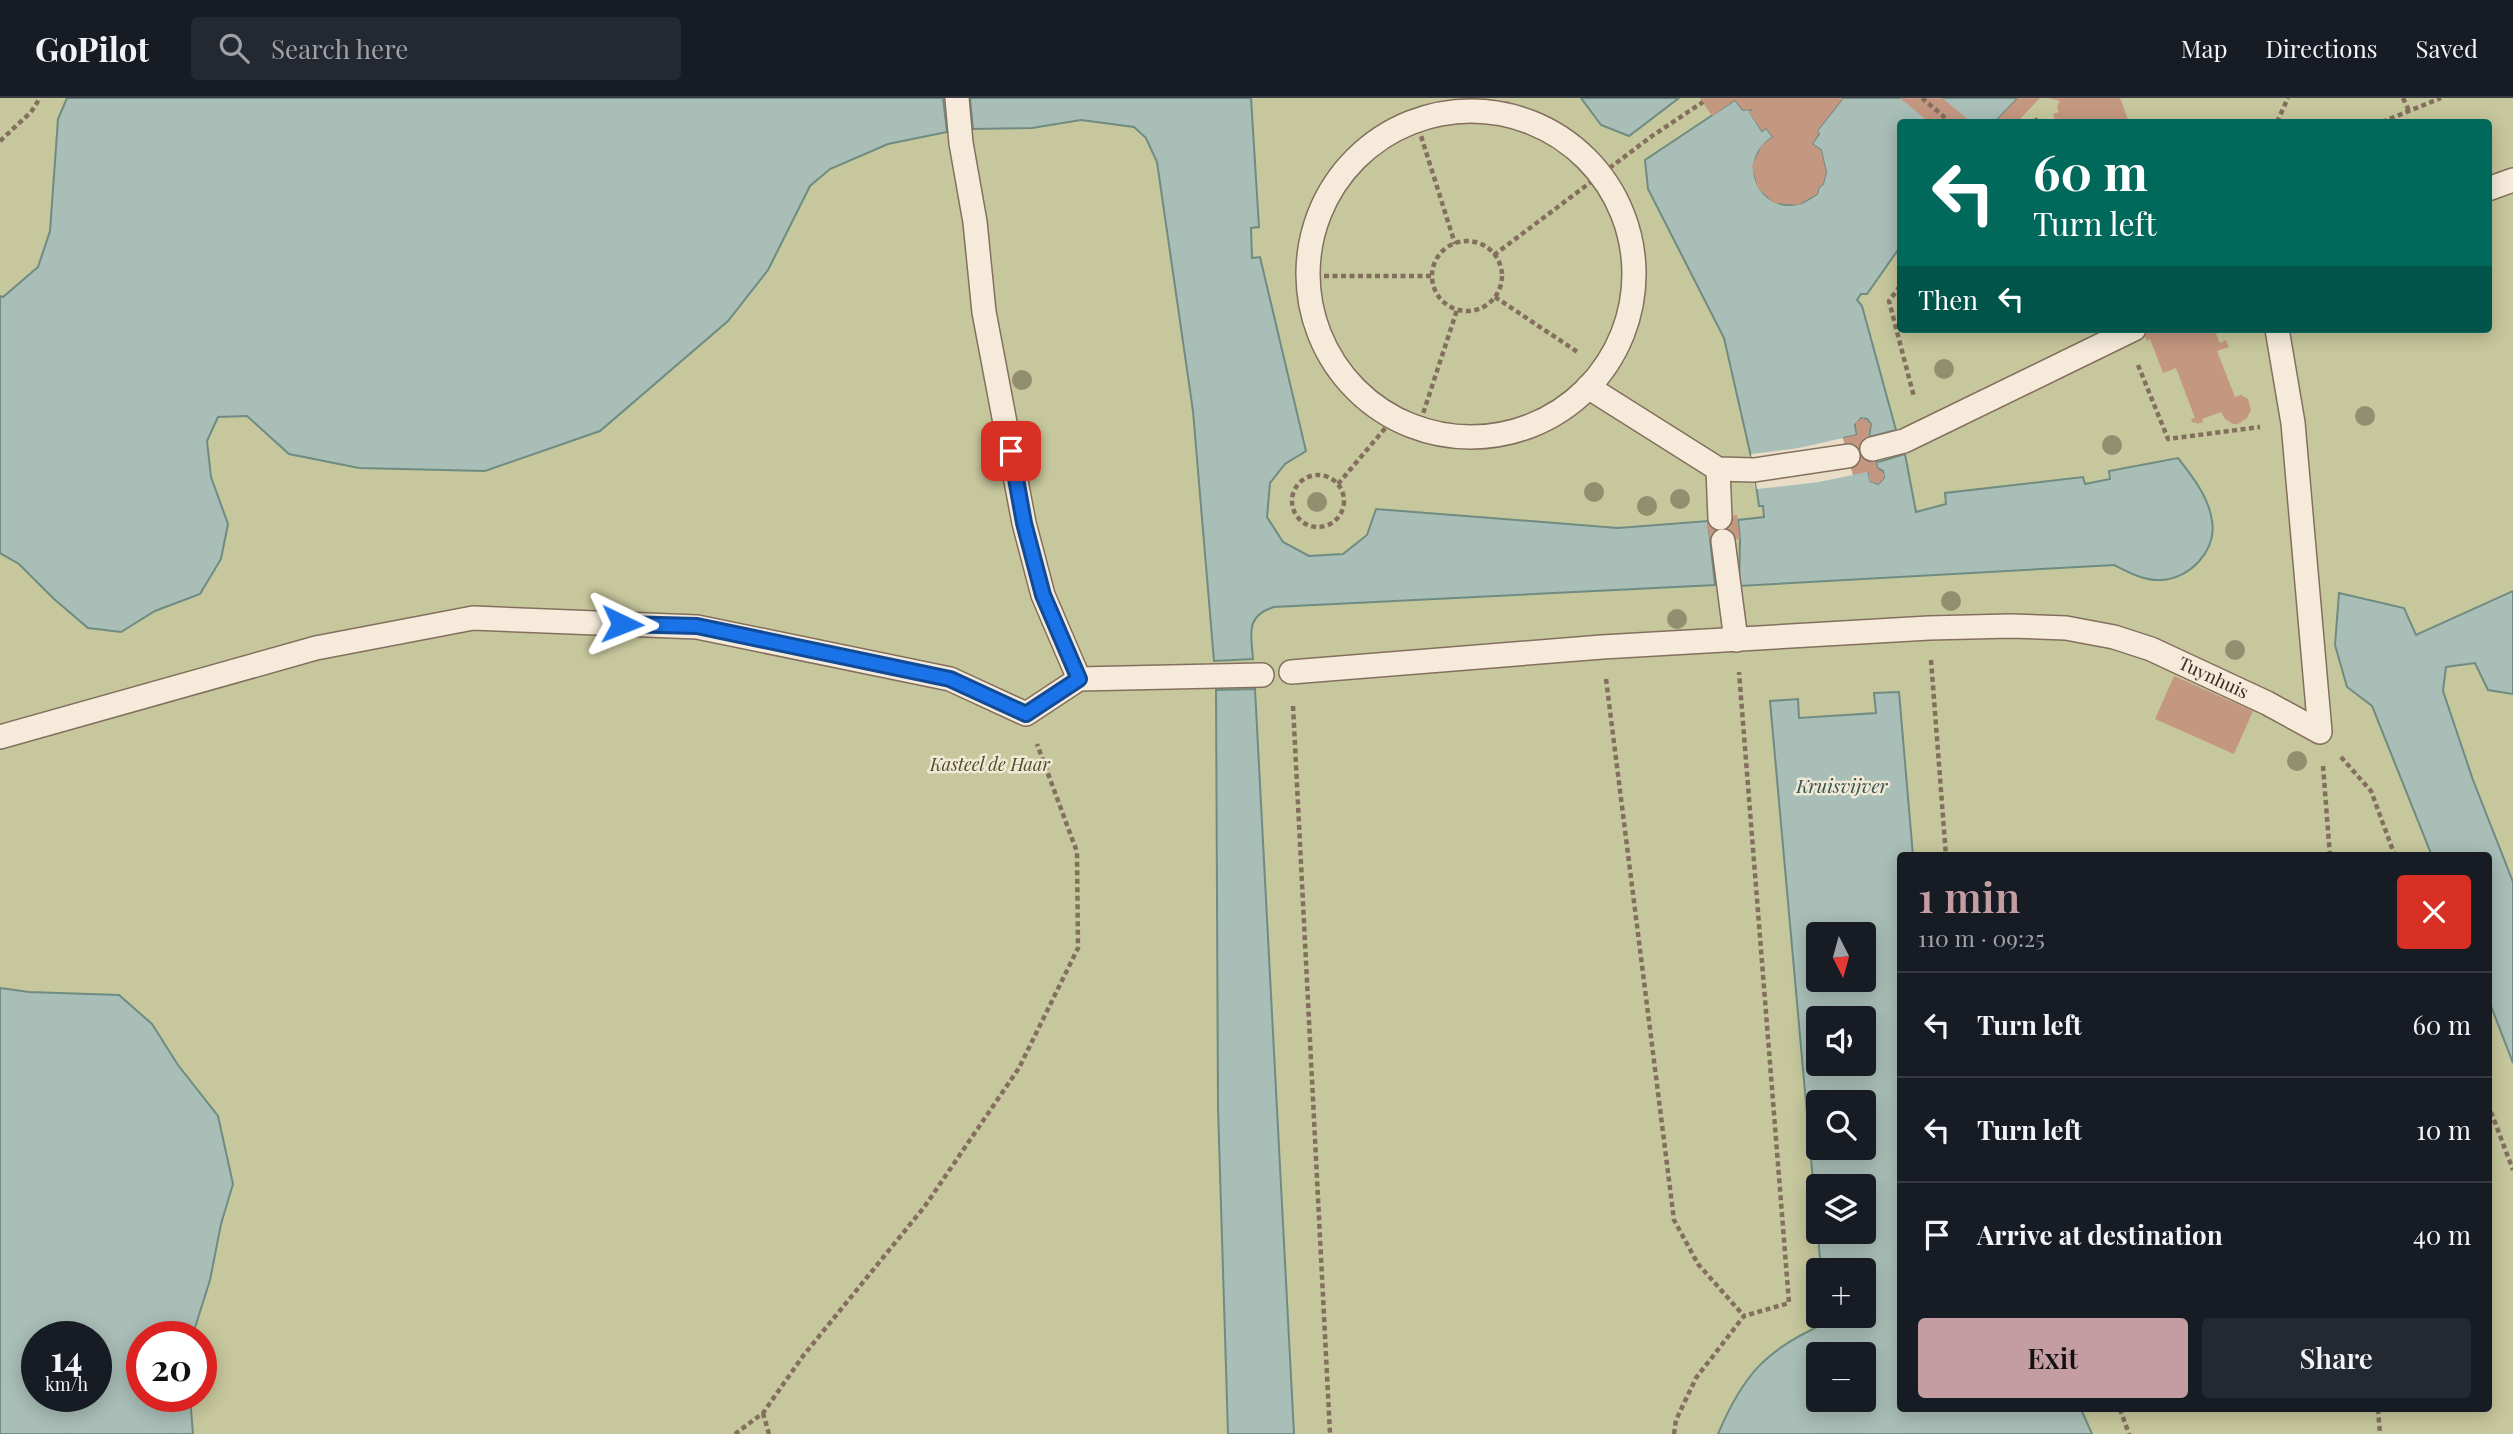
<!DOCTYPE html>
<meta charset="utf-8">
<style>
:root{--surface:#171b24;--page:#242831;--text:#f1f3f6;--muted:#9ea1a6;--line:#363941;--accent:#c49da3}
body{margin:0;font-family:"Playfair Display",serif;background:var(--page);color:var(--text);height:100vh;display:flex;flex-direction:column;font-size:26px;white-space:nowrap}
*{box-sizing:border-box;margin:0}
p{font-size:23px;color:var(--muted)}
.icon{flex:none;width:38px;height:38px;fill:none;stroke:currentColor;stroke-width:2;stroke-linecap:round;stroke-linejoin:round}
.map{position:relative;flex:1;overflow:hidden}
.side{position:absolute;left:1897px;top:754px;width:595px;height:560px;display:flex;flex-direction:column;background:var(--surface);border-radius:7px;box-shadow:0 4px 18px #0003}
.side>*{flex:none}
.top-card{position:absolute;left:1897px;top:21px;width:595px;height:214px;border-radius:7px;box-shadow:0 4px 18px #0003;background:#00695c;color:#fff;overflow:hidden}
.needle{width:46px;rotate:174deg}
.controls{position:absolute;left:1806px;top:824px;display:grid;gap:14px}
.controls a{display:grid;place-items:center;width:70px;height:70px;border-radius:7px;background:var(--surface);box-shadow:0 4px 18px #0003;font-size:35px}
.speed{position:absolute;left:21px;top:1223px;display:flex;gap:14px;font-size:35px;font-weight:700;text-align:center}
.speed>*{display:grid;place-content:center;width:91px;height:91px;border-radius:50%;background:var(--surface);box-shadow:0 4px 18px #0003;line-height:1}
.speed small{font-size:18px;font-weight:400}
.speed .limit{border:10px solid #d22;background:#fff;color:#111}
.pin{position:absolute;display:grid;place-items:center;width:60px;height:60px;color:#fff;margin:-30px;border-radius:14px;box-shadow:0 4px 10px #0006}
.me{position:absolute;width:77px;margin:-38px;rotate:92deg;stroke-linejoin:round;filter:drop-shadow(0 0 5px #0008)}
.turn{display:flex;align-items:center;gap:24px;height:147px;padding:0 21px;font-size:32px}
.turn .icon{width:91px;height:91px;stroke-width:2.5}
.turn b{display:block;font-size:49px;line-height:60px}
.then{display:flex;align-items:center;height:66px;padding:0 21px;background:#0003;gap:14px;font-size:26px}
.round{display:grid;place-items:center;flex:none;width:74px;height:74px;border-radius:7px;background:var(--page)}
.summary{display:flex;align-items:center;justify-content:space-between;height:119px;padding:0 21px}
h1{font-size:42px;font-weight:600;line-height:52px;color:var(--accent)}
.button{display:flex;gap:14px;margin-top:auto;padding:14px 21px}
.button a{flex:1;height:80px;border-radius:7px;background:var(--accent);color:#111;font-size:28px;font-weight:600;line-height:80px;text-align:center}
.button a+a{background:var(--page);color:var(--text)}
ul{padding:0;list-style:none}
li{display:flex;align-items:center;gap:21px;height:105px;padding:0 21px;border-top:2px solid var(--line)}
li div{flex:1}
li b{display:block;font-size:26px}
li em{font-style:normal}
header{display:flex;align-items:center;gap:42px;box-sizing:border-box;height:98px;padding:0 35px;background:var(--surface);border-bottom:2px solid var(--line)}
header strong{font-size:33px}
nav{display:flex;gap:38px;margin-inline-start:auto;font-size:24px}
.search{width:490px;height:63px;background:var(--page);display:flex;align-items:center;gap:18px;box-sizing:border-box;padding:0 24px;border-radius:7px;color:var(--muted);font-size:26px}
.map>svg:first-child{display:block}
.green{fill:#c6c79c;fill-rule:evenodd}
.water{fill:#a8beb6;stroke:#6f8c82;stroke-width:2;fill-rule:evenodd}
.pier{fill:#eaddc7}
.building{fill:#c49781}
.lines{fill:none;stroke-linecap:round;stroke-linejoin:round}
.service-casing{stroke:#846f5e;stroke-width:26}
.path{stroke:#846f5e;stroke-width:4.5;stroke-dasharray:5 3.5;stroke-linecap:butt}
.service{stroke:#f6ebda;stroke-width:23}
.tree{fill:#928f70}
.route-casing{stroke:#114b97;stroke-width:18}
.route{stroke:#1a73e8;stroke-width:12}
.labels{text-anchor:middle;stroke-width:5;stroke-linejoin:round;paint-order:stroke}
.street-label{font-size:18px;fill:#362921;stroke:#f2e8d6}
.park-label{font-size:18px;font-style:italic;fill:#4a5029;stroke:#f2e8d6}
.water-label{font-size:19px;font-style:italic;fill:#31544f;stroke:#f2e8d6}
</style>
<header>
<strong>GoPilot</strong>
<div class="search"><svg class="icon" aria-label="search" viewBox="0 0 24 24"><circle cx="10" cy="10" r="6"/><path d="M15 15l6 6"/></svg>Search here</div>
<nav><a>Map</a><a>Directions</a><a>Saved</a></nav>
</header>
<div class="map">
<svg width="2513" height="1336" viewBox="0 0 2513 1336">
<rect width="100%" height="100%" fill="#eaddc7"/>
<path class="green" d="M0,0H2513V1336H0ZM1900,24H2488V231H1900ZM1900,758H2488V1311H1900ZM1818,836H1864V882H1818ZM1818,920H1864V966H1818ZM1818,1004H1864V1050H1818ZM1818,1088H1864V1134H1818ZM1818,1172H1864V1218H1818ZM37,1239H96V1298H37ZM142,1239H201V1298H142ZM1818,1256H1864V1302H1818Z"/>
<g class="water">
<path d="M67,0H943L947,34L888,46L830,71L810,88L768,172L728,223L600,333L485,373L359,370L289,356L247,318L218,319L207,343L211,379L228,426L221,461L200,496L155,513L121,534L88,530L54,501L19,466L0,455V198L3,199L38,169L50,133L58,21Z"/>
<path d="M970,0H1251L1259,129L1251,130L1252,160L1260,159L1306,353L1285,366L1270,385L1267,419L1283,444L1309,458L1343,456L1367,437L1376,411L1618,430L1708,423L1715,487L1274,509C1245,518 1251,536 1253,561L1214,563L1193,313L1157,64L1146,40L1134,29L1081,22L1032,30L973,31Z"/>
<path d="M1581,0H1679L1629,38L1601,27Z"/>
<path d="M1843,0H2018L1995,24H1900V149L1867,196H1861L1857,202L1862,208L1896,332L1869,339L1871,326L1867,321L1861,320L1855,327L1857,337L1844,340L1869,375L1870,383L1878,386L1884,380L1883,373L1877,370L1876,362L1879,364L1905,356L1916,414L1946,406L1945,395L2083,379L2085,386L2110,381L2109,373L2178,360C2192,378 2209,399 2212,423C2217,452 2190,481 2161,482C2144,483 2128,474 2114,467L1739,488L1740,441L1738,422L1764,419L1763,408H1759L1754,372L1724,240L1648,91L1645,62L1735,2L1743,12L1753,11L1750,14L1762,33L1766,30L1773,39C1735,63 1760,115 1798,106C1804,105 1812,99 1817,96L1819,89L1823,86L1826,74L1821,52L1812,46L1819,36L1817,33Z"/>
<path d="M2513,493V596L2488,592L2475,565L2446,569L2443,593L2473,682L2513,784V965L2489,903L2488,758H2432L2372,608L2347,589L2335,547L2339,495L2404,510L2416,537Z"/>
<path d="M1255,591L1294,1336H1228L1218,1009L1216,592Z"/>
<path d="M1899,594L1913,758H1900V1311H2081L2092,1336H1718C1743,1277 1766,1251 1826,1225L1825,1218H1864V1172H1821L1770,603L1798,601L1799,620L1876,615L1874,595ZM1818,836H1864V882H1818ZM1818,920H1864V966H1818ZM1864,1004V1050H1818V1004ZM1818,1088H1864V1134H1818ZM1864,1256V1302H1818V1256Z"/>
<path d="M0,890L29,894L119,897L152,926L178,967L218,1018L233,1086L221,1126L210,1182L192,1239H142V1298L190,1299L193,1336H0ZM96,1239V1298H37V1239Z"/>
</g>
<path class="pier" d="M1843,340L1853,377L1819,384L1757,391L1751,356L1799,350Z"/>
<g class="building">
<path d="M1700,0H1843L1817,33L1819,35L1812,46L1821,52L1826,74L1823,86L1819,89L1817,96L1798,107L1774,105L1758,90L1752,68L1762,47L1773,39L1766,30L1762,33L1749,14L1753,11L1743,12L1735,2L1712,18Z"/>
<path d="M1900,0H1942L1971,24H1929Z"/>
<path d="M2018,0H2040L2017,24H1995Z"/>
<path d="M2048,0H2120L2129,24H2056L2053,16L2059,14L2057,9L2060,3Z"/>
<path d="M2142,231H2214L2220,245L2226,242L2229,249L2217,253L2235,299L2241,297L2248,301L2251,312L2247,320L2238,326H2233L2225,321L2221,314L2202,321L2203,324L2197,326L2196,324L2193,325L2191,321L2195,320L2176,270L2163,275L2150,241L2147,243Z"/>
<path d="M1863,320L1871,326L1868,335L1877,370L1884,376V380L1878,386L1869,383V375L1866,374L1853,377L1843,340L1857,337L1856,324Z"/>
<path d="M1737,417L1740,441L1710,444L1707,421Z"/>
<path d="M2174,578L2253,613L2234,656L2155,621Z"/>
</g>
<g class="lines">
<g class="service-casing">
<g id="service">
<path d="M957,0L961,45L975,124L984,214L1024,425L1043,497L1079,581"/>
<circle cx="1471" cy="176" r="163"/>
<path d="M2488,91L2513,82"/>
<path d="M1588,289L1718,371L1754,372L1848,358"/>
<path d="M1872,351L1904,343L2134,231"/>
<path d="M1718,371L1720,420"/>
<path d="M1723,443L1736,542"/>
<path id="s1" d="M1291,574L1602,549L1929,530L2010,528L2066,530L2114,539L2151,551L2267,605L2320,634L2293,325L2277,231"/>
<path d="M0,639L316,550L473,520L697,529L950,581L1026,616L1079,581L1262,577"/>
</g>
</g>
<g class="path">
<path d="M1922,0L1950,24"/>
<path d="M2403,0L2409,13"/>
<path d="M1507,17V0"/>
<path d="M1416,22L1455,146"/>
<path d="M2034,24L2039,20L2041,24"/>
<path d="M2277,24L2288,0"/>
<path d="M2382,24L2441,0"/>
<path d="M0,43L31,14L40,0"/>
<circle cx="1467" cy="178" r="35"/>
<path d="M1494,157L1652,38L1703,4"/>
<path d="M1307,178H1432"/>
<path d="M1900,188L1889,203L1914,299"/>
<path d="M1495,199L1579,255"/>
<path d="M2138,267L2168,341L2260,329"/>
<path d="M1418,331L1457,212"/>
<circle cx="1318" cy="403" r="26"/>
<path d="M1338,386L1393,321"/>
<path d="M1931,562L1946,758"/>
<path d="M1606,581L1674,1122L1698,1166L1744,1218"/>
<path d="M1293,608L1330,1336"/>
<path d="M2341,659L2371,693L2395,758"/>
<path d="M2323,668L2330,758"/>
<path d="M2488,1006L2513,1072"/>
<path d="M2120,1311L2129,1336"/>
<path d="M2378,1311L2380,1336"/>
<path d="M763,1315L769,1336"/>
<path d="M735,1336L763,1315L803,1258L925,1108L1019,970L1078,850L1077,754L1037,646"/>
<path d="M1674,1336L1676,1322L1696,1280L1744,1218L1789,1205L1739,574"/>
</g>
<use href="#service" class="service"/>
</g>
<g class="tree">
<circle cx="1944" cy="271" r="10"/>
<circle cx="1022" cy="282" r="10"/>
<circle cx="2365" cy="318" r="10"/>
<circle cx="2112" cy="347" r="10"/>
<circle cx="1594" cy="394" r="10"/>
<circle cx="1680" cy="401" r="10"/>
<circle cx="1317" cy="404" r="10"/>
<circle cx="1647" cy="408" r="10"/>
<circle cx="1951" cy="503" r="10"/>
<circle cx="1677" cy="521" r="10"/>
<circle cx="2235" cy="552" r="10"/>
<circle cx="2297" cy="663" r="10"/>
</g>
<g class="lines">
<g class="route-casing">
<path id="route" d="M622,526L697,528L950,581L1026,616L1079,581L1043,497L1024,425L1011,353"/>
</g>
<use href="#route" class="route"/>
</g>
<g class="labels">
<g class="street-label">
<text dy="6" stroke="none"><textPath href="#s1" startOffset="933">Tuynhuis</textPath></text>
</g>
<g class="park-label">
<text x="990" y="673">Kasteel de Haar</text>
</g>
<g class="water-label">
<text x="1842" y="695">Kruisvijver</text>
</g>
</g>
</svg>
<div class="controls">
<a><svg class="needle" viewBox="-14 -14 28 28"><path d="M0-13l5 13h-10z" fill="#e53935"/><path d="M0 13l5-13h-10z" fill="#9ea1a6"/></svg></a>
<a><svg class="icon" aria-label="sound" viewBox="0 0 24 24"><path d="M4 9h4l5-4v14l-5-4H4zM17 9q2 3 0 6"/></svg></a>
<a><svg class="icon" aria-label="search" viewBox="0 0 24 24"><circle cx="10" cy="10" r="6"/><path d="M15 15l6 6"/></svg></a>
<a><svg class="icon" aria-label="layers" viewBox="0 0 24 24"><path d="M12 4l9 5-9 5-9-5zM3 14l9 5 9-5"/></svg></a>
<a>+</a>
<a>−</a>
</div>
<div class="speed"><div>14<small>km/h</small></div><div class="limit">20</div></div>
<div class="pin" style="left:1011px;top:353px;background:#d93025"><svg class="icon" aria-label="arrive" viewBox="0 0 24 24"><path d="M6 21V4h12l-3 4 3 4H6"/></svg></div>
<svg class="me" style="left:622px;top:526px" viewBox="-20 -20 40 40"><path d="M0-17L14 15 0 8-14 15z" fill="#1a73e8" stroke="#fff" stroke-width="4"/></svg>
<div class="top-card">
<div class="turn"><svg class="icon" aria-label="left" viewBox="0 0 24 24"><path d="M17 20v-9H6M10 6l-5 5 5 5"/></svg><div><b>60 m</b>Turn left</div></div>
<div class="then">Then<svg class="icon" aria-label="left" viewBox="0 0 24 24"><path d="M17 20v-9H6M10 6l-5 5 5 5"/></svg></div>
</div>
<section class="side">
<div class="summary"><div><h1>1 min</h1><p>110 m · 09:25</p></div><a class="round" style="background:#d93025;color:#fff"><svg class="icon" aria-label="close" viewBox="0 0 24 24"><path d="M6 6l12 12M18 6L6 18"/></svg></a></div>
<ul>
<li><svg class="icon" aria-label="left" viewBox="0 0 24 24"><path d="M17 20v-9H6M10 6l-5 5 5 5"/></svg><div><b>Turn left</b></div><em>60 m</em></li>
<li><svg class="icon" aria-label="left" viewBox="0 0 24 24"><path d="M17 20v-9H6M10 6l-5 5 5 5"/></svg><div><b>Turn left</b></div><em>10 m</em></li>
<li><svg class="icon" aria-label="arrive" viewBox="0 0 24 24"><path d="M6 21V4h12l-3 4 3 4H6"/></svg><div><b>Arrive at destination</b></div><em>40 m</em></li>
</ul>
<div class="button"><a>Exit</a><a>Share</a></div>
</section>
</div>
